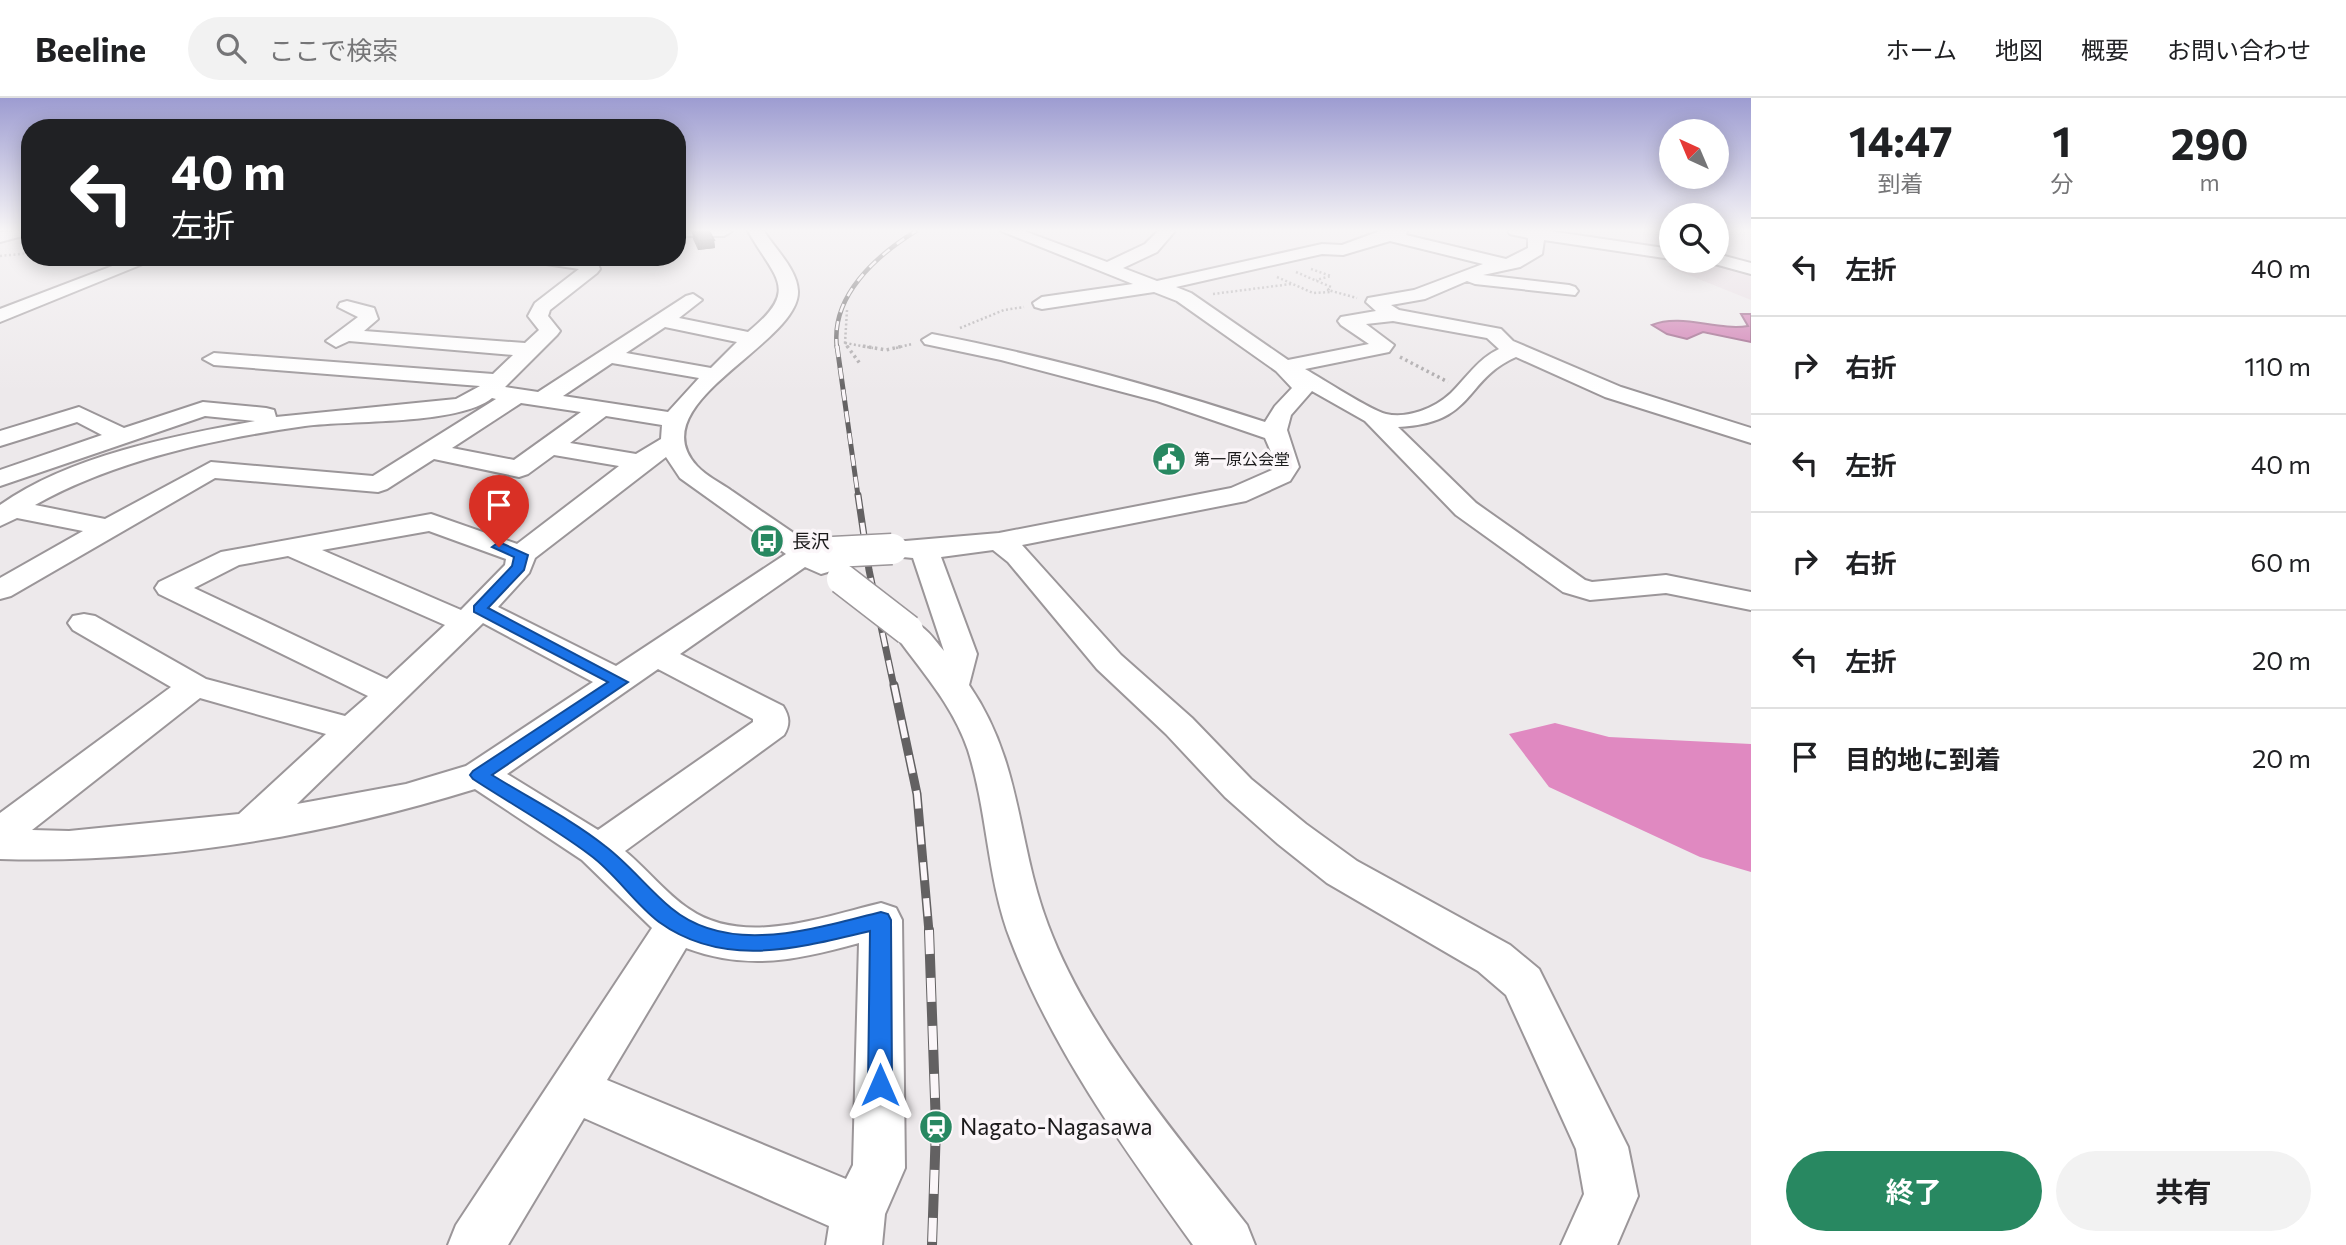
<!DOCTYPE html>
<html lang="ja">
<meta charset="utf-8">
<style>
:root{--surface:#fff;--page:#f2f2f2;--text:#202124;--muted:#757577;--line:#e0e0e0;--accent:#288861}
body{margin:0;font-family:Commissioner,"Noto Sans JP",sans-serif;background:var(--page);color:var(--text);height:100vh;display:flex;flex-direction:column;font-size:26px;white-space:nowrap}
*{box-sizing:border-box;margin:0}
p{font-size:23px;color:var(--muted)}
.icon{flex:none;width:38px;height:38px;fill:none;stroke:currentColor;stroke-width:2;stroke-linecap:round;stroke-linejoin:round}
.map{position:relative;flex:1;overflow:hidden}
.panel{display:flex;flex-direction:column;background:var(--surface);width:595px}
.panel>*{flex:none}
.banner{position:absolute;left:21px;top:21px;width:665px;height:147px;border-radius:28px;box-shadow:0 4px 18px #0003;background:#202124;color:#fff;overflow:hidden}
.needle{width:46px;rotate:316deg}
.controls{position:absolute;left:1659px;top:21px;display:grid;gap:14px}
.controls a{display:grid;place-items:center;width:70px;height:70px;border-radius:50%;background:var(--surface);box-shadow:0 4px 18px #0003;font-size:35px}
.pin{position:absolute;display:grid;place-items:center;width:60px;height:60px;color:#fff;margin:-72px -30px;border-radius:50% 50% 50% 0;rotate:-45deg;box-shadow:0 0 7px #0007}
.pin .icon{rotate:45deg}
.me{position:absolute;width:77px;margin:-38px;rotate:0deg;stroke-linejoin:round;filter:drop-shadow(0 0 5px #0008)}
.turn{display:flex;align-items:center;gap:24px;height:147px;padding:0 35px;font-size:32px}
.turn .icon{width:91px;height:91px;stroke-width:2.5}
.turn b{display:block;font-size:49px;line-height:60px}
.eta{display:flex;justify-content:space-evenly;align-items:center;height:119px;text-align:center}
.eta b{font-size:42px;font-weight:700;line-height:49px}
.button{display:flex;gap:14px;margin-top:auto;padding:14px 35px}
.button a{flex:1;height:80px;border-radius:42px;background:var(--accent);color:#fff;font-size:28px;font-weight:700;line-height:80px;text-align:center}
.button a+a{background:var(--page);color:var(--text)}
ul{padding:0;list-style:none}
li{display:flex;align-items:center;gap:21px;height:98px;padding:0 35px;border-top:2px solid var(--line)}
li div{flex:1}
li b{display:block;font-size:26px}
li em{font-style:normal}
header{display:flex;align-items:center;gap:42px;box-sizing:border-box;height:98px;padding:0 35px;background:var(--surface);border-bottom:2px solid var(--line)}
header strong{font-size:33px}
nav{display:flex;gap:38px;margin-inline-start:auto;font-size:24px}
.search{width:490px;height:63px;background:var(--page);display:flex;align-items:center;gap:18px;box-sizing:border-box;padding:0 24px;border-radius:38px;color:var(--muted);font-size:26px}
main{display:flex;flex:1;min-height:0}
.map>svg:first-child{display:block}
.built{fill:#e6dbe1}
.forest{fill:#e089c1}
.water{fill:#ce78af;stroke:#985c83;stroke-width:2}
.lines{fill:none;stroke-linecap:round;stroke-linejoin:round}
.minor-casing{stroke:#9b9699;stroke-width:4}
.path-far1{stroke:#aba8aa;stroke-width:2.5;stroke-dasharray:2 2.5;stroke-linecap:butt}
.path{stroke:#aba8aa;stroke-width:3.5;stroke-dasharray:2.5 3.5;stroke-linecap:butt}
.minor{fill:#fff;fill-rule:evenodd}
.rail-far4-casing{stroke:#636162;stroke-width:4.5}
.rail-far3-casing{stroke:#636162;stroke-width:5}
.rail-far2-casing{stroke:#636162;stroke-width:7}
.rail-far1-casing{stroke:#636162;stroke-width:9}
.rail-casing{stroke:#636162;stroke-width:10}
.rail-far4{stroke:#fbf6f9;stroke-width:2.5;stroke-dasharray:9;stroke-linecap:butt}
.rail-far3{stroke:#fbf6f9;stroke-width:3.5;stroke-dasharray:11;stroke-linecap:butt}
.rail-far2{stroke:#fbf6f9;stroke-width:4.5;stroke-dasharray:14;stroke-linecap:butt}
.rail-far1{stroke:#fbf6f9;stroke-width:6;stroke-dasharray:18;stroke-linecap:butt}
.rail{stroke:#fbf6f9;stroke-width:8;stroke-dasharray:24;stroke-linecap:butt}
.minor-bridge-casing{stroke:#9b9699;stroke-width:33;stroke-linecap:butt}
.minor-bridge{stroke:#fff;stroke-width:30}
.wall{fill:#434042}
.shaded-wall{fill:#373436}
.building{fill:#4e4b4d;stroke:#373436;stroke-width:2}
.route{fill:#1a73e8;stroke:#114b97;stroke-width:2}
.labels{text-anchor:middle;stroke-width:7;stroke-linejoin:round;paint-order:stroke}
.far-poi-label{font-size:16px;fill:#1b1a1b;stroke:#fbf6f9;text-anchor:start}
.poi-label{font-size:19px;fill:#1b1a1b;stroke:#fbf6f9;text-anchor:start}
.near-poi-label{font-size:23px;fill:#1b1a1b;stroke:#fbf6f9;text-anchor:start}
</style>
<header>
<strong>Beeline</strong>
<div class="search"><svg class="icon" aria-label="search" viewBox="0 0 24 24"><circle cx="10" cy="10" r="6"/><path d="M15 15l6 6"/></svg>ここで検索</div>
<nav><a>ホーム</a><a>地図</a><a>概要</a><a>お問い合わせ</a></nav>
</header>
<main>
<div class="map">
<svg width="1751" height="1147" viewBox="0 0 1751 1147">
<rect width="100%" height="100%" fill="#ede9eb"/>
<path class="built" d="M1745,164L1751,167V202L1666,168Z"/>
<path class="forest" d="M1555,625L1609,639L1751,646V774L1700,759L1549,689L1509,636Z"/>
<path class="water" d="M1741,216H1751V244L1703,234L1687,241L1667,236L1652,227C1681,215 1717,233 1748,228Z"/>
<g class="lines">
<g class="minor-casing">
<g id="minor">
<path d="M30,133V136L0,144V134Z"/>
<path d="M677,133H732L724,138H679Z"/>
<path d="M748,133H764C775,151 797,171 798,193C800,246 638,305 697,368C706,378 721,385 732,393C758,411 785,429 811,447L843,448L847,454L843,460L833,463L836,467L831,473L821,476L805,469L680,556L783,608C790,619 790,627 784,637L625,753C647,771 665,795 689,811C744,849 822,819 881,805L896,810L902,822L905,1070L885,1116L882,1147H826L829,1128L584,1020L508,1147H448L456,1127L652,830L582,762L475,691C324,738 158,766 0,761V715L171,589L73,532L68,525L73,518L84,516L95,518L206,581L345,618L368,598L159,496L155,490L159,484L221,454L431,416L517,446L619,368L554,357L528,376L519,379L434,361L387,391L378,394L215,380L11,498L0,501V480L83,433L17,420L0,428V407C69,358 173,338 255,323L205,318L0,388V372L102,337L77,324L0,348V333L79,309L124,330L203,304L266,310L274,312L276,319L456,301L480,288L214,267L203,261L214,255L493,276L513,257L349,243L336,249L326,243L358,219L338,209L340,205L347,203L374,210L378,221L364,233L525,245L539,232L528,218L535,205L579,171L533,164L525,159H568L597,164L600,171L597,175L550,212L548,218L560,233L557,237L505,289L538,294L686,198L693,196L702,202L679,220L748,234C801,191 775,181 748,133ZM665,229L737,244L711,270L626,255ZM612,265L699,280L668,314L563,298ZM492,300L496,301L373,378L211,364L105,421L35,407C115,362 214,341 305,328C351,322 459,327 492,300ZM521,305L581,314L514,362L452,350ZM606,318L662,327L661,341L636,356L570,345ZM666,359L680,380L786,456L616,568L498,509L529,475L535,460ZM429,433L506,461L505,467L461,512L322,452ZM288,458L445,527L387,581L194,490L239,467ZM483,525L593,584L466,668L406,686L297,706ZM658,571L753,621V624L598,732L507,676ZM200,600L326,636L239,716L69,733L32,732ZM859,845L853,1067L846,1081L607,982L686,850C748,873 797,862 859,845Z"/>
<path d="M1001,133H1024L1107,164L1145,146L1158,133H1175L1157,154L1123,170L1157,183L1322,146L1342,147L1380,133H1407L1406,137L1506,161L1528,150V140L1510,136L1508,133H1549L1671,151V161L1544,142L1542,156L1520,169L1483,177L1569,187L1575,189L1578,193L1575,197L1475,186L1467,183L1425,201L1391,207L1399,212L1501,231L1513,243L1621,289L1751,330V345L1605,299L1516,259C1462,283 1477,325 1398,329L1476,405L1585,482L1592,484L1666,477L1751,494V512L1666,495L1590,502L1563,494L1456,417L1365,323L1312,293L1291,317L1287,332L1299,369L1290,383L1246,403L1022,447L1121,557L1192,620L1251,681L1306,726L1357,763L1510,847L1539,871L1628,1049L1638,1098L1617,1147H1561L1584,1096L1576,1051L1506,897L1478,873L1327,785L1278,746L1225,699L1166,636L1097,571L1008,464L993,452L941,459L977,556L969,587C1023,666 1016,743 1048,827C1089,936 1176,1036 1247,1127L1255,1147H1193C1125,1052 1053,953 1011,843C987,782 988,715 968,652C952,605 920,572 892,532L897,525C921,519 930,537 944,553L913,460L882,457L878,451L882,445L999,435L1231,390L1272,372L1274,361L1265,340L1157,303L1001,262L925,246L922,242L932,236C1045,258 1156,288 1265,324L1275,308L1292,290L1276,273L1177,203L1154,194L1042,211L1035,209L1033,205L1042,199L1133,186ZM1390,143L1483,166L1414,192L1368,200L1366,204L1376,213L1341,219L1338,223L1341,227L1369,246L1288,262L1191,195L1176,189L1322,156L1343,157ZM1393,223L1487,240L1499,251C1478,261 1467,279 1451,295C1435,310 1408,321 1386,316C1370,312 1323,281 1305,271L1389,254L1394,247L1366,226Z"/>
<path d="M1717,156L1751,165V176L1711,165L1717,163Z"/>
<path d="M136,159H160L0,224V211Z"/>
</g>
</g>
<g class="path-far1">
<path d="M0,158L30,155"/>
<path d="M1311,171L1331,178L1316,182"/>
<path d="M1296,174L1331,189L1328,192L1357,200"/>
<path d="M1277,179L1313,195L1331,194"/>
<path d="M1213,196L1291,186"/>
<path d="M847,212L845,245L848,250"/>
<path d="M960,230L1004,212L1024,209"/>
<path d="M845,245L873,250"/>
<path d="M896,250L912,246"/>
</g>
<g class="path">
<path d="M847,248L861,267"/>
<path d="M863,248L886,252L903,248"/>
<path d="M1400,259L1448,284"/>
</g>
<use href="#minor" class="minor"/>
<g class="rail-far4-casing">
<path id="rail-far4" d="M837,250C830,198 877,157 916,133"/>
</g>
<g class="rail-far3-casing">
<path id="rail-far3" d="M837,248L858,398"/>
</g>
<g class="rail-far2-casing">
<path id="rail-far2" d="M858,397L869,472L894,589"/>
</g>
<g class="rail-far1-casing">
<path id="rail-far1" d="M894,587L917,696L929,834"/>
</g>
<g class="rail-casing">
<path id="rail" d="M929,832L936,1029L932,1147"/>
</g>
<use href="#rail-far4" class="rail-far4"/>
<use href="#rail-far3" class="rail-far3"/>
<use href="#rail-far2" class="rail-far2"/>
<use href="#rail-far1" class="rail-far1"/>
<use href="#rail" class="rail"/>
<g class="minor-bridge-casing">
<g id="minor-bridge">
<path d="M833,454L892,451"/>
<path d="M842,481L908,532"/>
</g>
</g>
<use href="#minor-bridge" class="minor-bridge"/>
</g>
<path class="wall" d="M692,133L714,142L715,150L698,152L693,141Z"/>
<path class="shaded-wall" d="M714,142L715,150L698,152V143Z"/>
<path class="building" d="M692,133H709L714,142L698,143Z"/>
<linearGradient id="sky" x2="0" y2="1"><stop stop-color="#9d9cd1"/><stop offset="0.45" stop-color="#f7f5f6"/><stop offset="1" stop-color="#f7f5f6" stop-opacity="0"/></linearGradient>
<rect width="1751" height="294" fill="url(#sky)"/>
<path class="route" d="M499,444L528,457L524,472L488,510L628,584L492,677C529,700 571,721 605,748C629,766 648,791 671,810C730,859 815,830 881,814L888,816L891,822L892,987L888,995L880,998L872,995L868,987L870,833C799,850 724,871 659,824C634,805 616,776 590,757C553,729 511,706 473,681L470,677L473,673L608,584L474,514V508L512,468L514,459L492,449Z"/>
<defs>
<g id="civic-disc" transform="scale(1.75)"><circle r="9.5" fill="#288861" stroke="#fbf6f9"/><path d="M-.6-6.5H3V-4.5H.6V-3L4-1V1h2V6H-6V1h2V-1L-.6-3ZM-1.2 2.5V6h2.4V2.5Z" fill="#fff"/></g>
<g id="bus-disc" transform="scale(1.75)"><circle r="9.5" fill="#288861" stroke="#fbf6f9"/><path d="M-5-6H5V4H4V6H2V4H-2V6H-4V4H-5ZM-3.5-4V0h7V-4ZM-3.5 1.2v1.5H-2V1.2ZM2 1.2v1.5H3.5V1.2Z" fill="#fff"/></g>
<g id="station-disc" transform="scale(1.75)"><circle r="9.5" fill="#288861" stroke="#fbf6f9"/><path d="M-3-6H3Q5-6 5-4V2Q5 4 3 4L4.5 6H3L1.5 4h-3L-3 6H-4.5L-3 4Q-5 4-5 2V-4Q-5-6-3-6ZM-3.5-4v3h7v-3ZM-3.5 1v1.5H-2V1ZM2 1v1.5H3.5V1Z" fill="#fff"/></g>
</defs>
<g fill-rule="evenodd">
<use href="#civic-disc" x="1169" y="361"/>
<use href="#bus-disc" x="767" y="443"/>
<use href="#station-disc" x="936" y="1029"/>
</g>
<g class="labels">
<g class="far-poi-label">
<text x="1194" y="367">第一原公会堂</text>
</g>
<g class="poi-label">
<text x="792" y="450">長沢</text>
</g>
<g class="near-poi-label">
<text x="960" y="1037">Nagato-Nagasawa</text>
</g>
</g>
</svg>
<div class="controls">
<a><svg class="needle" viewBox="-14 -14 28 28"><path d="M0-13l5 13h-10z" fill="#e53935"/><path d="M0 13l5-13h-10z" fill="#757577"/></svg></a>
<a><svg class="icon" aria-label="search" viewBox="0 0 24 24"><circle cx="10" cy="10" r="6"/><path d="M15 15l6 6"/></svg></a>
</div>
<div class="pin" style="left:499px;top:449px;background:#d93025"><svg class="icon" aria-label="arrive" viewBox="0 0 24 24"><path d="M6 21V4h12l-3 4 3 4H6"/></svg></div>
<svg class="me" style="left:880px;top:987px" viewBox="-20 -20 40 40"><path d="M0-17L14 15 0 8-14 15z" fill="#1a73e8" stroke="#fff" stroke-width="4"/></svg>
<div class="banner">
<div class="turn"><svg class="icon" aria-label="left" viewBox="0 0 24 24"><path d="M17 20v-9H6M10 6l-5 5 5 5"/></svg><div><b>40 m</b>左折</div></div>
</div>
</div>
<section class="panel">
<div class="eta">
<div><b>14:47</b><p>到着</p></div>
<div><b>1</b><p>分</p></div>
<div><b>290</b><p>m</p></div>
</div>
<ul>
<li><svg class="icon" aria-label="left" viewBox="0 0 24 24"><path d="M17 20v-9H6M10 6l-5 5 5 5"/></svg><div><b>左折</b></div><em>40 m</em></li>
<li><svg class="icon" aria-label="right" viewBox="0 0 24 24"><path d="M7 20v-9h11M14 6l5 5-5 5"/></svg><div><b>右折</b></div><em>110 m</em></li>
<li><svg class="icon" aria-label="left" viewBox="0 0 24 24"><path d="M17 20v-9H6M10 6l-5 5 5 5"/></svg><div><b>左折</b></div><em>40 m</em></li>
<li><svg class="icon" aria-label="right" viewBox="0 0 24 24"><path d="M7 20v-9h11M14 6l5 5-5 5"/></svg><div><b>右折</b></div><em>60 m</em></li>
<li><svg class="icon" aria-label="left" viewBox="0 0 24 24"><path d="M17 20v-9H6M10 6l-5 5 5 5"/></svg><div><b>左折</b></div><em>20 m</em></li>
<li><svg class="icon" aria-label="arrive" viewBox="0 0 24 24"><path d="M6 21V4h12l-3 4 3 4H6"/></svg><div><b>目的地に到着</b></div><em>20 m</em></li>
</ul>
<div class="button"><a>終了</a><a>共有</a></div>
</section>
</main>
